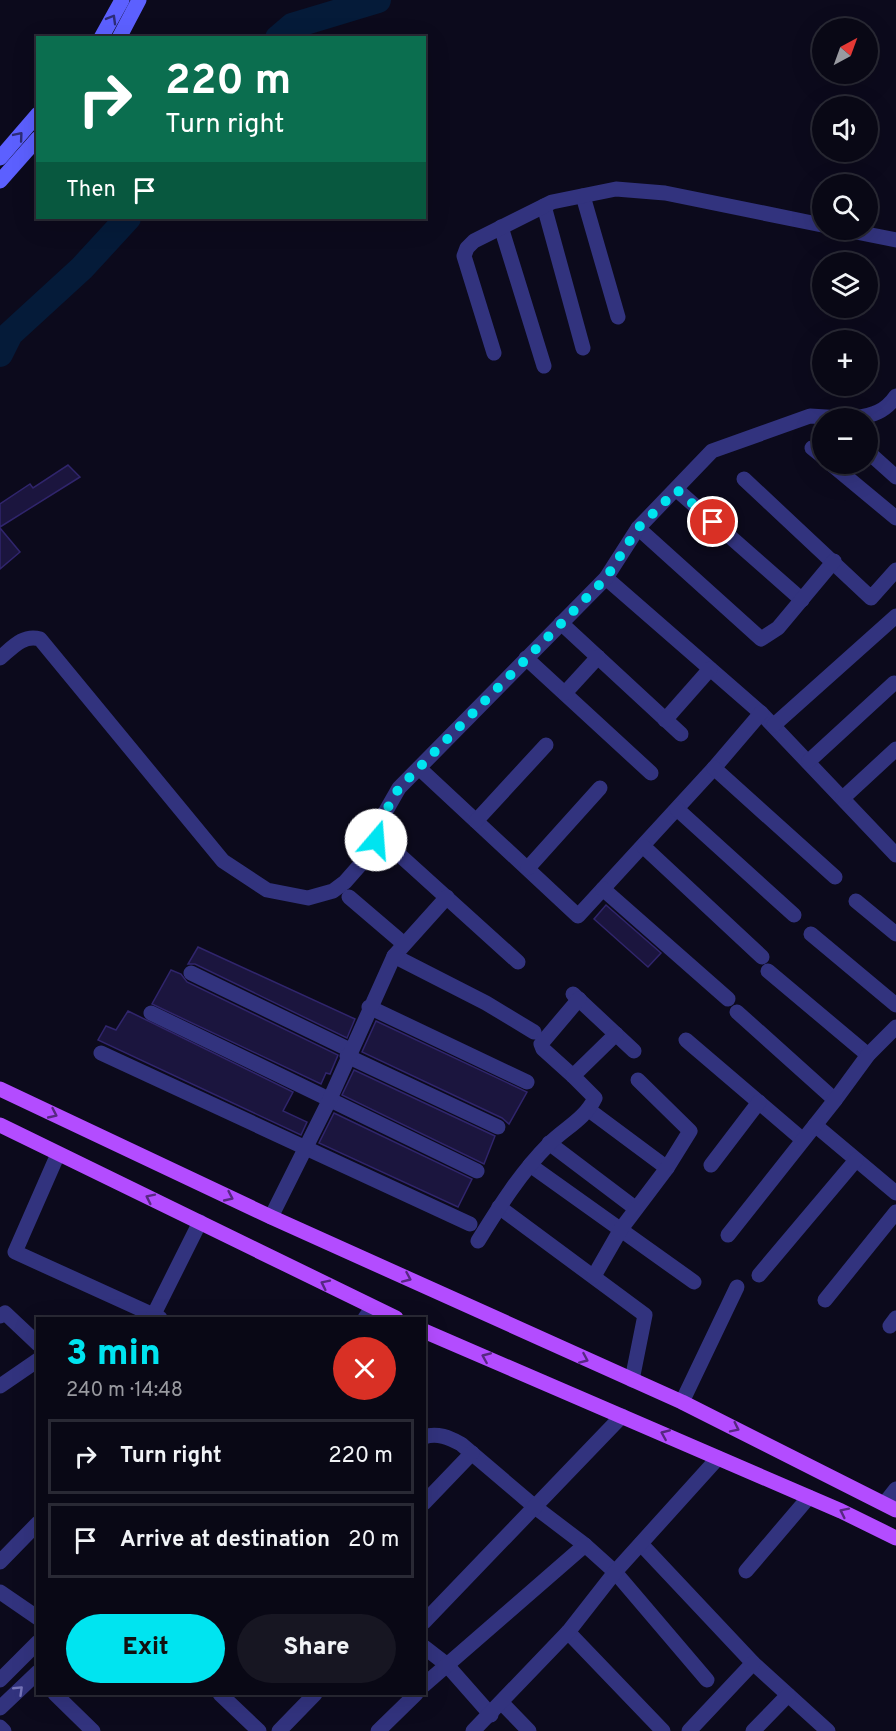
<!DOCTYPE html>
<meta charset="utf-8">
<style>
:root{--surface:#090815;--page:#171622;--text:#f1f3f6;--muted:#999aa0;--line:#292934;--accent:#00e4f0}
body{margin:0;font-family:Overpass,sans-serif;background:var(--page);color:var(--text);height:100vh;display:flex;flex-direction:column;font-size:22px;white-space:nowrap}
*{box-sizing:border-box;margin:0}
p{font-size:20px;color:var(--muted)}
.icon{flex:none;width:33px;height:33px;fill:none;stroke:currentColor;stroke-width:2;stroke-linecap:round;stroke-linejoin:round}
.map{position:relative;flex:1;overflow:hidden}
.panel{position:absolute;left:36px;top:1317px;width:390px;height:378px;display:flex;flex-direction:column;background:var(--surface);border-radius:0px;box-shadow:0 6px 24px #0002,0 0 0 2px var(--line)}
.panel>*{flex:none}
.hud{position:absolute;left:36px;top:36px;width:390px;height:183px;border-radius:0px;box-shadow:0 6px 24px #0002,0 0 0 2px var(--line);background:#0b6e4f;color:#fff;overflow:hidden}
.needle{width:39px;rotate:41deg}
.buttons{position:absolute;left:812px;top:18px;display:grid;gap:12px}
.buttons a{display:grid;place-items:center;width:66px;height:66px;border-radius:50%;background:var(--surface);box-shadow:0 6px 24px #0002,0 0 0 2px var(--line);font-size:30px}
.pin{position:absolute;display:grid;place-items:center;width:51px;height:51px;color:#fff;margin:-26px;border:3px solid #fff;border-radius:50%;box-shadow:0 2px 6px #0007}
.me{position:absolute;width:66px;margin:-33px;rotate:18deg;stroke-linejoin:round;filter:drop-shadow(0 0 4px #0008)}
.turn{display:flex;align-items:center;gap:21px;height:126px;padding:0 30px;font-size:27px}
.turn .icon{width:78px;height:78px;stroke-width:2.5}
.turn b{display:block;font-size:42px;line-height:51px}
.then{display:flex;align-items:center;height:57px;padding:0 30px;background:#0003;gap:12px;font-size:22px}
.round{display:grid;place-items:center;flex:none;width:63px;height:63px;border-radius:32px;background:var(--page)}
.headline{display:flex;align-items:center;justify-content:space-between;height:102px;padding:0 30px}
h1{font-size:36px;font-weight:800;line-height:45px;color:var(--accent)}
.cta{display:flex;gap:12px;margin-top:auto;padding:12px 30px}
.cta a{flex:1;height:69px;border-radius:36px;background:var(--accent);color:#111;font-size:24px;font-weight:800;line-height:69px;text-align:center}
.cta a+a{background:var(--page);color:var(--text)}
ul{padding:0;list-style:none}
li{display:flex;align-items:center;gap:18px;height:75px;margin:0 12px 9px;padding:0 18px;border:3px solid var(--line);border-radius:0px}
li div{flex:1}
li b{display:block;font-size:22px}
li em{font-style:normal}
.map>svg:first-child{display:block}
.lines{fill:none;stroke-linecap:round;stroke-linejoin:round}
.river{stroke:#051b39;stroke-width:26}
.building{fill:#1b153e;stroke:#30256c;stroke-width:1.5}
.minor{stroke:#32337e;stroke-width:15}
.tertiary{stroke:#32337e;stroke-width:15}
.secondary{stroke:#5c60ff;stroke-width:15}
.primary{stroke:#b34cff;stroke-width:15}
.oneway{stroke:#2c2c77}
.oneway2{stroke:#572882}
.oneway3{stroke:#7675b8}
.route{stroke:#00e4f0;stroke-width:10;stroke-dasharray:0 18}
</style>
<div class="map">
<svg width="896" height="1731" viewBox="0 0 896 1731">
<rect width="100%" height="100%" fill="#0c0a1c"/>
<g class="lines">
<g class="river">
<path d="M278,38L292,26L378,0"/>
<path d="M0,354L10,334L82,268L128,218"/>
</g>
</g>
<g class="building">
<path d="M68,465L80,477L0,527V504L30,484L33,488Z"/>
<path d="M0,528L20,552L0,569Z"/>
<path d="M606,905L661,953L648,967L594,919Z"/>
<path d="M198,947L355,1019L347,1038L195,964H188Z"/>
<path d="M171,970L181,974L187,982L338,1055L330,1074L326,1073L321,1084L152,1004Z"/>
<path d="M128,1011L293,1092L283,1111L307,1122L301,1135L98,1040L106,1026L116,1030Z"/>
<path d="M376,1021L527,1092L509,1124L502,1118L362,1052Z"/>
<path d="M354,1070L495,1136L484,1164L342,1095Z"/>
<path d="M334,1113L472,1179L458,1207L319,1143Z"/>
</g>
<g class="lines">
<g class="minor">
<path d="M583,196L618,317"/>
<path d="M544,206L583,348"/>
<path d="M501,227L544,366"/>
<path d="M846,230L896,240"/>
<path d="M494,353L464,256L467,248L474,241L552,202L616,189L665,193L822,225"/>
<path d="M855,418C873,415 885,412 896,396"/>
<path d="M812,448L822,456"/>
<path d="M867,451L896,477"/>
<path d="M831,464L896,518"/>
<path d="M744,479L871,598L896,570"/>
<path d="M677,490L802,600"/>
<path d="M638,528L761,639L778,628L834,561"/>
<path d="M606,578L761,713L896,855"/>
<path d="M561,623L681,734"/>
<path d="M0,658C12,648 23,634 40,639L223,861L267,890L308,898L333,891L345,882L367,857L376,840L383,816L399,788L606,578L638,528L712,451L810,416L842,418"/>
<path d="M526,658L651,773"/>
<path d="M565,693L598,657"/>
<path d="M665,720L710,669"/>
<path d="M774,725L896,616"/>
<path d="M809,761L894,683"/>
<path d="M419,768L578,916L714,768L761,713"/>
<path d="M714,768L835,877"/>
<path d="M843,798L896,749"/>
<path d="M677,809L794,915"/>
<path d="M476,821L546,745"/>
<path d="M644,847L762,957"/>
<path d="M393,849L518,962"/>
<path d="M528,868L600,788"/>
<path d="M603,889L728,999"/>
<path d="M349,897L404,944"/>
<path d="M856,901L896,934"/>
<path d="M811,934L896,1005"/>
<path d="M394,956L486,1003L534,1032"/>
<path d="M768,971L868,1055"/>
<path d="M191,973L350,1050"/>
<path d="M573,994L634,1051"/>
<path d="M369,1007L527,1082"/>
<path d="M737,1012L835,1100"/>
<path d="M151,1013L477,1171"/>
<path d="M686,1040L803,1140"/>
<path d="M101,1053L470,1224"/>
<path d="M347,1056L498,1127"/>
<path d="M573,1076L543,1049L541,1044L579,999"/>
<path d="M589,1110L667,1168"/>
<path d="M815,1125L896,1193"/>
<path d="M549,1143L635,1208"/>
<path d="M58,1154L15,1252L160,1318"/>
<path d="M530,1165L694,1282"/>
<path d="M711,1165L759,1102"/>
<path d="M499,1207L645,1315L632,1380"/>
<path d="M271,1217L329,1101L394,956L447,897"/>
<path d="M728,1235L835,1100L868,1055L896,1027"/>
<path d="M478,1241C499,1207 521,1172 549,1144C565,1128 585,1119 595,1098L573,1076L616,1034"/>
<path d="M759,1275L856,1160"/>
<path d="M594,1276L621,1229L667,1168L690,1131L638,1080"/>
<path d="M825,1300L896,1212"/>
<path d="M0,1316L5,1313L38,1344"/>
<path d="M152,1318L200,1222"/>
<path d="M890,1326L896,1318"/>
<path d="M0,1386L38,1360"/>
<path d="M682,1402L737,1287"/>
<path d="M424,1437C437,1432 450,1438 461,1444L535,1507L585,1545"/>
<path d="M424,1503L472,1453"/>
<path d="M885,1503L896,1489"/>
<path d="M641,1544L753,1663L828,1731"/>
<path d="M0,1562L38,1523"/>
<path d="M746,1571L809,1497"/>
<path d="M0,1592L38,1618"/>
<path d="M424,1622L622,1416"/>
<path d="M568,1632L663,1731"/>
<path d="M424,1647L446,1664L491,1715"/>
<path d="M424,1685L585,1545L615,1572L707,1680"/>
<path d="M55,1694L93,1731"/>
<path d="M220,1694L259,1731"/>
<path d="M502,1703L529,1731"/>
<path d="M0,1727L4,1731"/>
<path d="M279,1731L315,1694"/>
<path d="M378,1731L416,1694"/>
<path d="M473,1731L568,1632L615,1572L718,1458"/>
<path d="M689,1731L753,1663"/>
<path d="M753,1731L788,1695"/>
</g>
<g class="tertiary">
<path d="M365,1318L372,1308"/>
<path d="M0,1680L38,1642"/>
<path d="M0,1708L38,1672"/>
</g>
<g class="secondary">
<path d="M101,38L122,0"/>
<path d="M119,38L139,0"/>
<path d="M0,158L38,114"/>
<path d="M0,181L38,138"/>
</g>
<g class="primary">
<path d="M0,1089L271,1217L682,1402L896,1510"/>
<path d="M0,1125L396,1318"/>
<path d="M424,1331L841,1511L896,1538"/>
</g>
</g>
<defs><path id="oneway-chevron" d="M-2-3.5L2.5 0L-2 3.5" fill="none" stroke-width="1.6" stroke-linecap="round" stroke-linejoin="round" transform="scale(1.5)"/></defs>
<g class="oneway">
<use href="#oneway-chevron" transform="translate(112 19) rotate(-60)"/>
<use href="#oneway-chevron" transform="translate(19 136) rotate(-50)"/>
</g>
<g class="oneway2">
<use href="#oneway-chevron" transform="translate(53 1114) rotate(25)"/>
<use href="#oneway-chevron" transform="translate(229 1197) rotate(25)"/>
<use href="#oneway-chevron" transform="translate(150 1198) rotate(-154)"/>
<use href="#oneway-chevron" transform="translate(407 1278) rotate(24)"/>
<use href="#oneway-chevron" transform="translate(325 1284) rotate(-154)"/>
<use href="#oneway-chevron" transform="translate(486 1357) rotate(-157)"/>
<use href="#oneway-chevron" transform="translate(584 1359) rotate(24)"/>
<use href="#oneway-chevron" transform="translate(735 1428) rotate(26)"/>
<use href="#oneway-chevron" transform="translate(665 1434) rotate(-157)"/>
<use href="#oneway-chevron" transform="translate(844 1512) rotate(-154)"/>
</g>
<use class="oneway3" href="#oneway-chevron" transform="translate(19 1690) rotate(-44)"/>
<g class="lines">
<path class="route" d="M376,840L383,816L399,788L606,578L638,528L677,490L713,522"/>
</g>
</svg>
<div class="buttons">
<a><svg class="needle" viewBox="-14 -14 28 28"><path d="M0-13l5 13h-10z" fill="#e53935"/><path d="M0 13l5-13h-10z" fill="#999aa0"/></svg></a>
<a><svg class="icon" aria-label="sound" viewBox="0 0 24 24"><path d="M4 9h4l5-4v14l-5-4H4zM17 9q2 3 0 6"/></svg></a>
<a><svg class="icon" aria-label="search" viewBox="0 0 24 24"><circle cx="10" cy="10" r="6"/><path d="M15 15l6 6"/></svg></a>
<a><svg class="icon" aria-label="layers" viewBox="0 0 24 24"><path d="M12 4l9 5-9 5-9-5zM3 14l9 5 9-5"/></svg></a>
<a>+</a>
<a>−</a>
</div>
<div class="pin" style="left:713px;top:522px;background:#d93025"><svg class="icon" aria-label="arrive" viewBox="0 0 24 24"><path d="M6 21V4h12l-3 4 3 4H6"/></svg></div>
<svg class="me" style="left:376px;top:840px" viewBox="-20 -20 40 40"><circle r="19" fill="#fff"/><path d="M0-13L10 11 0 6-10 11z" fill="#00e4f0"/></svg>
<div class="hud">
<div class="turn"><svg class="icon" aria-label="right" viewBox="0 0 24 24"><path d="M7 20v-9h11M14 6l5 5-5 5"/></svg><div><b>220 m</b>Turn right</div></div>
<div class="then">Then<svg class="icon" aria-label="arrive" viewBox="0 0 24 24"><path d="M6 21V4h12l-3 4 3 4H6"/></svg></div>
</div>
<section class="panel">
<div class="headline"><div><h1>3 min</h1><p>240 m · 14:48</p></div><a class="round" style="background:#d93025;color:#fff"><svg class="icon" aria-label="close" viewBox="0 0 24 24"><path d="M6 6l12 12M18 6L6 18"/></svg></a></div>
<ul>
<li><svg class="icon" aria-label="right" viewBox="0 0 24 24"><path d="M7 20v-9h11M14 6l5 5-5 5"/></svg><div><b>Turn right</b></div><em>220 m</em></li>
<li><svg class="icon" aria-label="arrive" viewBox="0 0 24 24"><path d="M6 21V4h12l-3 4 3 4H6"/></svg><div><b>Arrive at destination</b></div><em>20 m</em></li>
</ul>
<div class="cta"><a>Exit</a><a>Share</a></div>
</section>
</div>
